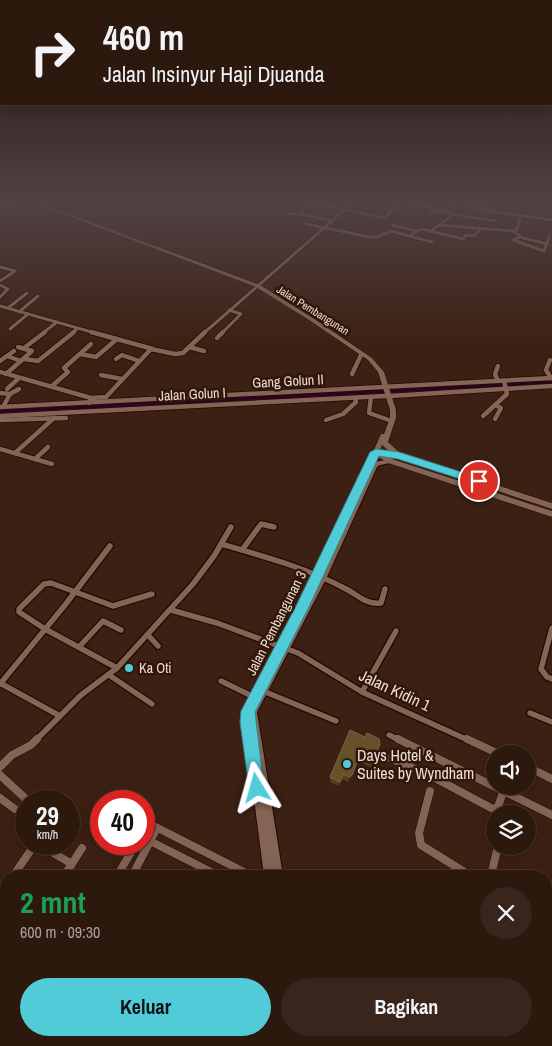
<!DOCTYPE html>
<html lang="id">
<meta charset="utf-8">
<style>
:root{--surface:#2d180e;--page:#39251c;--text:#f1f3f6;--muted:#a7a09e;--line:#48372e;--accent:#52cbd9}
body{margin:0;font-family:"Archivo Narrow",sans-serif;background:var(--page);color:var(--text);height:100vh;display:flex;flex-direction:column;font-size:19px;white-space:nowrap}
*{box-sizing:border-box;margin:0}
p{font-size:16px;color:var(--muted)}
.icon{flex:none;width:28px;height:28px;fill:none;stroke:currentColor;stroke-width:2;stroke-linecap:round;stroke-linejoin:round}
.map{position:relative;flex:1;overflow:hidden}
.drawer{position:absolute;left:0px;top:870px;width:552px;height:176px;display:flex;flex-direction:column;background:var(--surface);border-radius:20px 20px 0 0;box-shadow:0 2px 12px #0003,0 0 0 1px var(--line)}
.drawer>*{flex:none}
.guide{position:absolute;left:0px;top:0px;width:552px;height:105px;box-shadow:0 2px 12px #0003,0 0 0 1px var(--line);background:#2d180e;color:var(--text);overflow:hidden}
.tools{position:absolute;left:486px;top:745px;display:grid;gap:10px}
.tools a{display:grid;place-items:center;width:50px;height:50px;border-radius:50%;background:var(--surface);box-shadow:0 2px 12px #0003,0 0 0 1px var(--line);font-size:25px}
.speed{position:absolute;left:15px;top:790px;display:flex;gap:10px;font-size:25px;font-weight:700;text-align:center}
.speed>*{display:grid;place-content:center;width:65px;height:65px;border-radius:50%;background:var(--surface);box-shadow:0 2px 12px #0003,0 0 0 1px var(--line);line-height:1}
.speed small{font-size:12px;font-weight:400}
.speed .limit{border:8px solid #d22;background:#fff;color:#111}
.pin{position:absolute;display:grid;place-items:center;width:42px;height:42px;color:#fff;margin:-21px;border:2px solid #fff;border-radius:50%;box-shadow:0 1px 5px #0007}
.me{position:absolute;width:55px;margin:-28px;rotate:352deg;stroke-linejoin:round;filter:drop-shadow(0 0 4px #0008)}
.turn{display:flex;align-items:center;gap:18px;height:105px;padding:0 20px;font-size:22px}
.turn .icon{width:65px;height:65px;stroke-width:2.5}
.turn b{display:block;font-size:35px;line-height:42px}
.round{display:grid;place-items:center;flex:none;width:52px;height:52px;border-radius:26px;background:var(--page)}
.overview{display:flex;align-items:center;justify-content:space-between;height:85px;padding:0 20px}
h1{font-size:30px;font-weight:700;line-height:38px;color:#1e9e55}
.button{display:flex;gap:10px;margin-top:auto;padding:10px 20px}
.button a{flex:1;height:58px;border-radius:30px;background:var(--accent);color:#111;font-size:20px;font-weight:700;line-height:58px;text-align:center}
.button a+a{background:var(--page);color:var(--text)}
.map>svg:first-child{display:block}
.water{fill:#2f0222}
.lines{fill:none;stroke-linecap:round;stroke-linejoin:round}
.river{fill:#2f0222;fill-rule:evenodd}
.minor-far3-casing{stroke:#220901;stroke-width:4.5}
.minor-far2-casing{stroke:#220901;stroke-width:6}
.minor-far1-casing{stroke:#220901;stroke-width:8}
.minor-casing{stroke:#220901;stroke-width:9}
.tertiary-casing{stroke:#220901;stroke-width:2}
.secondary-casing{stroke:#220901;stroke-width:1}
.minor-far3{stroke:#846455;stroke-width:3}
.minor-far2{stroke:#846455;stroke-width:4.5}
.minor-far1{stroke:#846455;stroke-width:5.5}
.minor{stroke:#846455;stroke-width:8}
.tertiary{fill:#846455;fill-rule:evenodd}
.secondary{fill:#846455;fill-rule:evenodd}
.wall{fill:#563f18}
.shaded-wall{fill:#442b0e}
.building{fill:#66502c;stroke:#7c6647}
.route{fill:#52cbd9;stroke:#35848d}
.poi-dot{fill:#52cbd9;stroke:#31170a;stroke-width:2}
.labels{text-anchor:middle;stroke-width:5;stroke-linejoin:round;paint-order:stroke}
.far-street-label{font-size:11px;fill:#efdcd4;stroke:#31170a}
.street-label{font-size:14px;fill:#efdcd4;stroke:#31170a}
.poi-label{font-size:14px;fill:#efdcd4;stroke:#31170a;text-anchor:start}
.near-street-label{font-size:16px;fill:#efdcd4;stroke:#31170a}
.near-poi-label{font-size:16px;fill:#efdcd4;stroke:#31170a;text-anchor:start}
</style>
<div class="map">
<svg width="552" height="1046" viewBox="0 0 552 1046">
<rect width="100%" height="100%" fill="#3c2013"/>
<path class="water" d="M552,380V384L0,413V410Z"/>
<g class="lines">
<path class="river" d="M536,379H539V383L500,386L496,384L500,382Z"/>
<g class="minor-far3-casing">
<g id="minor-far3">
<path d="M295,199L385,218L397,203L400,202L450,211L453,208L449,206L451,202L457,201L496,211"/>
<path d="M264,202L268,199"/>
<path d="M280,205L287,199"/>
<path d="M0,207L24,200"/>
<path d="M474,209L552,220"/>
<path d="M299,214L310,202"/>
<path d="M428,214L431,211L496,221"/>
<path d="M332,221L353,201L364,199"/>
<path d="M306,224L369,237H377L391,231L409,236L421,229L431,231L454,214"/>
<path d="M392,225L417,231"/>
<path d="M439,225L513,231L523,238L548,244"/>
<path d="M430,231L463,239L466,235L474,236L480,230"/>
<path d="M513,231L517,229L520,219"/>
<path d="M410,236L432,242"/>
<path d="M520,237L513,240L544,251L549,237"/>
<path d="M0,267L15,271"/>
<path d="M0,281L15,271"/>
<path d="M0,285L8,289L0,297"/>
<path d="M0,306L95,333"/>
<path d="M8,308L27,293"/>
<path d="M19,312L38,296"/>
<path d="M10,329L28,314"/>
<path d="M43,333L57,322"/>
<path d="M72,333L78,328"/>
<path d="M204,333L332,221L301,214H289"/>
<path d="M222,333L241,314L229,310"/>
</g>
</g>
<g class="minor-far2-casing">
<g id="minor-far2">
<path d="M91,332L153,349"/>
<path d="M217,338L223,332"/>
<path d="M189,347L204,351"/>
<path d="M24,348L45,332"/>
<path d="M80,354L96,357L117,339"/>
<path d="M7,356L21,361"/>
<path d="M24,359L38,361L74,332"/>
<path d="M116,359L122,355L139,361"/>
<path d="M550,360L546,370L551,378"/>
<path d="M0,361L14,351"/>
<path d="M498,366L495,374L498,381"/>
<path d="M0,372L91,398"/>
<path d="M6,374L32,351L18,347"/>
<path d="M352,374L361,355"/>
<path d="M101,375L122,379"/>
<path d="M52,386L68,372L64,368L91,344"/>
<path d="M7,389L19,378"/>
<path d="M0,393L10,394"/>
<path d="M390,396L552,386"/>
<path d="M371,397L369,413L389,420"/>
<path d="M89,403L91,398L106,397L151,349L175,354L183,353L205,332"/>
<path d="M495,405L501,408L495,419"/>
<path d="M0,407L552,378"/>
<path d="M3,407L10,394L19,389"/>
<path d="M0,416L386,396"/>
<path d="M483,416L507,394L504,381"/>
<path d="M0,420L66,418"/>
<path d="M326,420L343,414L356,402L355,398"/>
<path d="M0,449L52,464"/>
<path d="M15,453L54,418"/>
<path d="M35,459L48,447"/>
</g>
</g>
<g class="minor-far1-casing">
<g id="minor-far1">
<path d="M221,544C263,556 307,568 346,589C358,595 366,605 381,603L385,589"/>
<path d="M242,550L261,524L274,527"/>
<path d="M171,610L217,623L298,653L362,692L470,741"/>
<path d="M552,628L541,669L547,677L552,679"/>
<path d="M148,635L158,646"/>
<path d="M79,647L103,621L121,630"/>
<path d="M117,668L45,629L19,612V609L44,584L51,583L113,606L152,594"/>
<path d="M109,675L152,704"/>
<path d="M221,681L254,697"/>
<path d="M0,683L60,716"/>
<path d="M0,684L65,605L110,546"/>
<path d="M263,691L336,721"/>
<path d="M362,692L396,631"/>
<path d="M530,713L552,722"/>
<path d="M389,735L401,741"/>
<path d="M35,741L81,695L117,668L193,584L214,556L231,527"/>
</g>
</g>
<g class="minor-casing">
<g id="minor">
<path d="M398,739L552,815"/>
<path d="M467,739L499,754"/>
<path d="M390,758L433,777L493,809L498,807L505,786"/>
<path d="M0,767L12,755L31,745L37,739"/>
<path d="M528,767L552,779"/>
<path d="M0,775L26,799L23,811L26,814"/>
<path d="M430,791L419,833L421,845L471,876"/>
<path d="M0,798L15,809"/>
<path d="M144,821L252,876"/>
<path d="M144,838L219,876"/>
<path d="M503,846L512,850L515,846"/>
<path d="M13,876L33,847L38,844L72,864"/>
<path d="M64,876L82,848"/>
<path d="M117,876L136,844"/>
<path d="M132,876L157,828"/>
<path d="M491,876L498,846"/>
<path d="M0,894L6,885"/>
<path d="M546,917L552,920"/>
<path d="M0,973L6,964"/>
<path d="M546,975L552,978"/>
<path d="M0,995L6,999"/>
<path d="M69,1040L78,1046"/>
<path d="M495,1040L504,1046"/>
<path d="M22,1046L25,1040"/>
<path d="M36,1046L39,1040"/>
<path d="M98,1046L101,1040"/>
<path d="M472,1046L474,1040"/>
</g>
</g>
<g class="tertiary-casing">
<g id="tertiary">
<path d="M374,450H376L379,452L375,462L390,459L393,461C389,465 381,463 377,467L326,579L257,712L283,876H264L244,722V711L256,685L259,684L262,686L305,605L302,604L301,602Z"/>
<path d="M289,1040H310L311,1046H290Z"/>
</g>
</g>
<g class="secondary-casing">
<path id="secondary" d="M24,199H29L260,285L313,318L372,358L384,372L396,410V418L388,442L401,454L552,503V509L398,458L388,456L392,459L552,511V517L388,463L374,454L373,452L380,436L381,434H384L390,418V410L378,372L368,360L309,320L256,287ZM382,445L390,452L380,450Z"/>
</g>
<use href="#minor-far3" class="minor-far3"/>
<use href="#minor-far2" class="minor-far2"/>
<use href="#minor-far1" class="minor-far1"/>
<use href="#minor" class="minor"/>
<use href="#tertiary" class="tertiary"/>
<use href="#secondary" class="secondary"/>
</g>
<path class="wall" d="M365,737L378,749L371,767L358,761L351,779L348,782L342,779L339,786L330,782V777Z"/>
<path class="shaded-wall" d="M359,756L351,779L348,782L349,777Z"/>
<path class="building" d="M350,730L365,737L367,733L379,739L380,744L373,762L359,756L352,775L349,777L343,774L340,782L330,777Z"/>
<linearGradient id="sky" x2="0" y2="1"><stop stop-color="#21120a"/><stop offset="0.58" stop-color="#504244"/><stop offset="1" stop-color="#504244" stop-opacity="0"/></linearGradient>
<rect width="552" height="345" fill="url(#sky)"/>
<path class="route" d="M376,449L399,452L483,479L485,481L479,485L398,459L379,456L308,609L255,712L264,788L262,793L257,795L251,793L249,788L240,722L241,711L296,606L370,452Z"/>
<g class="poi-dot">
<circle cx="129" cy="668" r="5"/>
<circle cx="347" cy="764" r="5"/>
</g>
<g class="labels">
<g class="far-street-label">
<text transform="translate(313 310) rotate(32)" y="4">Jalan Pembangunan</text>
</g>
<g class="street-label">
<text transform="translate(288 381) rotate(-3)" y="5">Gang Golun II</text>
<text transform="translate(192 394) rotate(-3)" y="5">Jalan Golun I</text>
<text transform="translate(276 623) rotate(-63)" y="5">Jalan Pembangunan 3</text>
</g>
<g class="poi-label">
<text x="139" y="673">Ka Oti</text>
</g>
<g class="near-street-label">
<text transform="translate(395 690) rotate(25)" y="6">Jalan Kidin 1</text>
</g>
<g class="near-poi-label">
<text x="357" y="761">Days Hotel &amp;<tspan x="357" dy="18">Suites by Wyndham</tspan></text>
</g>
</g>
</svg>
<div class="tools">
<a><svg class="icon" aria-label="sound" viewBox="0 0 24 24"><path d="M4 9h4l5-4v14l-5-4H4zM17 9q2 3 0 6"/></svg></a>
<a><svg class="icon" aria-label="layers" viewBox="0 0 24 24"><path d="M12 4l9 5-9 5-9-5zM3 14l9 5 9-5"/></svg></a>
</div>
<div class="speed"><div>29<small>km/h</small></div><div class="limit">40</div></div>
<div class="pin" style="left:479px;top:481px;background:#d93025"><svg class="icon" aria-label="arrive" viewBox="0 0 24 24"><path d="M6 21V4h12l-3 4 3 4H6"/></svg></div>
<svg class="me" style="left:257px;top:788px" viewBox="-20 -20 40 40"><path d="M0-17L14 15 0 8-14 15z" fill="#52cbd9" stroke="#fff" stroke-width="4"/></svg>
<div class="guide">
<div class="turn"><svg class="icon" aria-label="right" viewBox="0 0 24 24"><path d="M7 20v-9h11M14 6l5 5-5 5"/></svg><div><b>460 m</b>Jalan Insinyur Haji Djuanda</div></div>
</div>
<section class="drawer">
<div class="overview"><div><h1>2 mnt</h1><p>600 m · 09:30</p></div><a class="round"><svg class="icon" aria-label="close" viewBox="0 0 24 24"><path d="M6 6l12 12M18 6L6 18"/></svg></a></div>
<div class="button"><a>Keluar</a><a>Bagikan</a></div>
</section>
</div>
